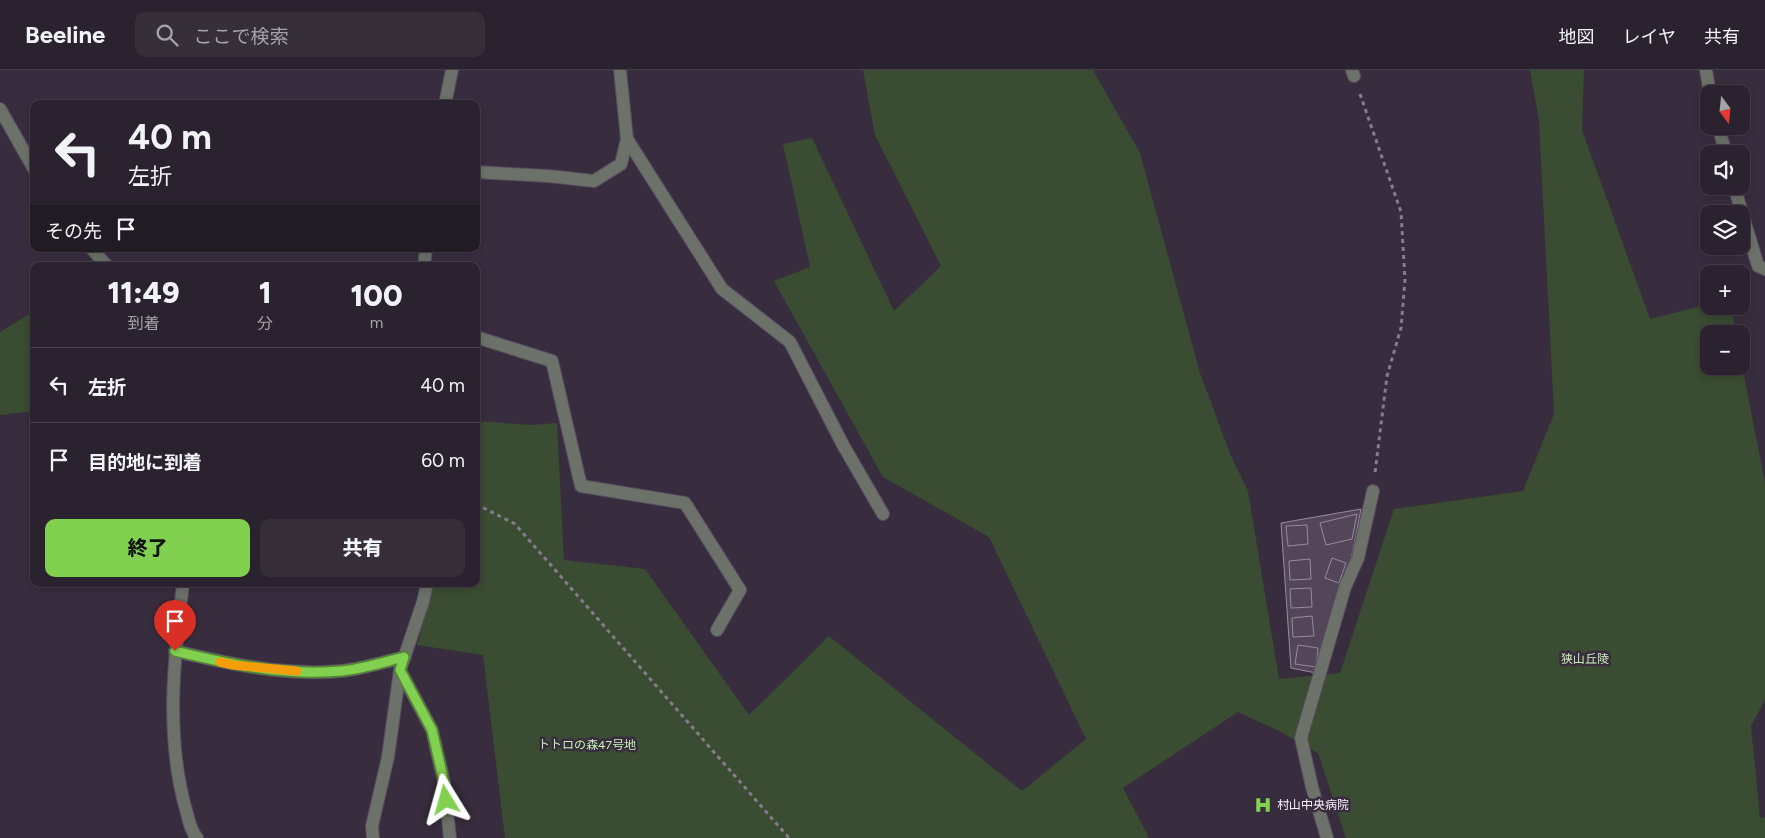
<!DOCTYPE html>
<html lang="ja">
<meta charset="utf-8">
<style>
:root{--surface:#2a222e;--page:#362f3a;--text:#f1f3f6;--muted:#a5a4aa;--line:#463f4a;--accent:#81d050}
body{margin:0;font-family:Figtree,"Noto Sans JP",sans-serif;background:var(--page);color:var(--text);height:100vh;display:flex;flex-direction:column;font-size:19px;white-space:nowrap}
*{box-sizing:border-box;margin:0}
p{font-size:16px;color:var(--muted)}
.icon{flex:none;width:28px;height:28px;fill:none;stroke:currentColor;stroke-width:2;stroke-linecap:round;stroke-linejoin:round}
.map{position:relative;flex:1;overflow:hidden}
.sheet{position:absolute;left:30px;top:192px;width:450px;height:325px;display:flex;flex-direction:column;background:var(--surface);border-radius:10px;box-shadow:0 2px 8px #0003,0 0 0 1px var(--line)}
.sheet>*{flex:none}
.hud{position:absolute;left:30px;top:30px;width:450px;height:152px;border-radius:10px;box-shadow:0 2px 8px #0003,0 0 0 1px var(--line);background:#2a222e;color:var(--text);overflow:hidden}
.needle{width:32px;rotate:165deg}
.tools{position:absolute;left:1700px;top:15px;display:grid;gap:10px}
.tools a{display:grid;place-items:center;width:50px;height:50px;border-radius:10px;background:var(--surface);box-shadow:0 2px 8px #0003,0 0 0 1px var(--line);font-size:25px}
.pin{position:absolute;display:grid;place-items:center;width:42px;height:42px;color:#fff;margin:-51px -21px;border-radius:50% 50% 50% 0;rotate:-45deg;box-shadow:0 0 5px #0007}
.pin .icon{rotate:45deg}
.me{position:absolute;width:55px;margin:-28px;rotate:352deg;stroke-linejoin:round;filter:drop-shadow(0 0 4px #0008)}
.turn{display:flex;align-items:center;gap:18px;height:105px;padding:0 15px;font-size:22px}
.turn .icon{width:65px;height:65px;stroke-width:2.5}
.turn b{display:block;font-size:35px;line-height:42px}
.then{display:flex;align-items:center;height:48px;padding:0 15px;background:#0003;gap:10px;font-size:19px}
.eta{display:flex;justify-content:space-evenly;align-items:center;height:85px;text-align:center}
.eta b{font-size:30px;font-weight:800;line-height:35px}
.action{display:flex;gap:10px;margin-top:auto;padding:10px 15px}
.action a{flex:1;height:58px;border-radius:10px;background:var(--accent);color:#111;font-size:20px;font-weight:800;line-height:58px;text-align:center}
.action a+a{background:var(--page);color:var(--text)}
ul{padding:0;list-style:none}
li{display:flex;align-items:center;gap:15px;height:75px;padding:0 15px;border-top:1px solid var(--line)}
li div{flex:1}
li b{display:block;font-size:19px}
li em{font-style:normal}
header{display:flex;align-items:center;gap:30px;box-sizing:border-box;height:70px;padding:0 25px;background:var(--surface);border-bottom:1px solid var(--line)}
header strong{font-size:24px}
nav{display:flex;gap:28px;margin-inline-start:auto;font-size:18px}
.search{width:350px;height:45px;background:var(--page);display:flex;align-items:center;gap:12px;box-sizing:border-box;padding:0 18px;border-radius:10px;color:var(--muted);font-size:19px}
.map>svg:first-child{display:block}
.green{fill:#3a4c31}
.building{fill:#524658;stroke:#988b9f}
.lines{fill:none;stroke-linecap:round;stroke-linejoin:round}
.lane-casing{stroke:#574c5d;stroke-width:14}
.street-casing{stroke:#574c5d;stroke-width:14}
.path{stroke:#867c8b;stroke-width:3;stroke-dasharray:4 4;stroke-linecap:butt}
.lane{stroke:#6c7269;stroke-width:12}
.street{stroke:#6c7269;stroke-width:12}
.route-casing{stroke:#548734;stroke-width:12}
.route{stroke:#81d050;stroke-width:9}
.slow{stroke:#f59e0b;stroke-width:9}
.labels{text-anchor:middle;stroke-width:5;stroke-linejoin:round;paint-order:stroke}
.park-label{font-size:12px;fill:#c7efb3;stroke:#382d3e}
.poi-label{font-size:12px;fill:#f9f1fd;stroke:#382d3e;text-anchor:start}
</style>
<header>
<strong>Beeline</strong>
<div class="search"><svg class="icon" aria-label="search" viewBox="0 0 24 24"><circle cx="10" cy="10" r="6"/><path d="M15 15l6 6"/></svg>ここで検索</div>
<nav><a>地図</a><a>レイヤ</a><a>共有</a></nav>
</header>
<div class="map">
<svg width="1765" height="768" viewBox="0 0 1765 768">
<rect width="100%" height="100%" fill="#382d3e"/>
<g class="green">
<path d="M863,0H1093L1140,83L1200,303L1231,386L1248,421L1279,609L1340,603L1394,439L1523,421L1554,344L1539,51L1530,0H1584L1582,60L1650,249L1709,234V236H1731L1736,264H1709V296H1741V290L1765,413V630L1751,656L1760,748L1765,747V768H1346L1318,683L1277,660L1238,642L1123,718L1149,768H505L483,585L417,575L434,514H476V351L531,355L557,353L564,490L645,499L749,645L829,566L1022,721L1086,669L989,467L883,407L774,211L810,197L783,74L812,68L894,241L941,196L875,65Z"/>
<path d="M34,241V341L0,345V262Z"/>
</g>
<g class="building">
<path d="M1361,439L1351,490L1316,603L1291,598L1281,453Z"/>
<path d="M1357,444L1352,469L1326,475L1320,453Z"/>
<path d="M1307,455L1308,474L1288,476L1286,456Z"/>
<path d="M1332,488L1346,493L1339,513L1325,508Z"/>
<path d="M1310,489L1311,509L1290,510L1289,491Z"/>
<path d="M1311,518L1312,537L1291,538L1290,519Z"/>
<path d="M1312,546L1314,566L1293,567L1292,548Z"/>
<path d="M1298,575L1318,578L1316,597L1295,594Z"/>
</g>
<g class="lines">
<g class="lane-casing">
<g id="lane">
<path d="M1352,0L1354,6"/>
<path d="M627,69L722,219L790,272L843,375L883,444"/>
<path d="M476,102L548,106L594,111L621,94L627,69L620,0"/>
</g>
</g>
<g class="street-casing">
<g id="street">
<path d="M1706,0L1710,24"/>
<path d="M445,34L452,0"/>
<path d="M0,39L34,99"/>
<path d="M1718,56L1726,84"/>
<path d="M1734,116L1758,196L1765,199"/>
<path d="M92,179L107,196"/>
<path d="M424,196L426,179"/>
<path d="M476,267L552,291L581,416L685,433L740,520L717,560"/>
<path d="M183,514C174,588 165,666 186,740C189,750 190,760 197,768"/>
<path d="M175,581C229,594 286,606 341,601C362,599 384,592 405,587"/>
<path d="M400,600L432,660L444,712L450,768"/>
<path d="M373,768L372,756L388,687L400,600L423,532L427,514"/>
<path d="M1327,768L1312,717L1301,668L1345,517L1358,488L1373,421"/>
</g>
</g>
<g class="path">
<path d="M1360,24L1401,142L1405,210L1401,258L1387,306L1375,403"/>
<path d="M476,434L515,454L789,768"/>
</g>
<use href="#lane" class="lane"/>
<use href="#street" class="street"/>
</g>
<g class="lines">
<g class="route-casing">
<path id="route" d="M175,581C229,594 285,606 341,601C362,599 384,592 404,587L400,600L432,660L444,712L446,730"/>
</g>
<use href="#route" class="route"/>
<path class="slow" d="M220,592L233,595L297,601"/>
</g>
<defs>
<g id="hospital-bare" transform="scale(1.35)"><path d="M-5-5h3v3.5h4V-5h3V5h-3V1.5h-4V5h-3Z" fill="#81d050" stroke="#382d3e" stroke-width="2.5" paint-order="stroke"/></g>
</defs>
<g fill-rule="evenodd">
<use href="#hospital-bare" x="1263" y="735"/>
</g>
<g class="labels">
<g class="park-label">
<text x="1585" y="593">狭山丘陵</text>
<text x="587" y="679">トトロの森47号地</text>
</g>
<g class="poi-label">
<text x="1277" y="739">村山中央病院</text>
</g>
</g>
</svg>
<div class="tools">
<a><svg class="needle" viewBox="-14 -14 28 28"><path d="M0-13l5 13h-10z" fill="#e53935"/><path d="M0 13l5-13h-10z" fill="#a5a4aa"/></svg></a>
<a><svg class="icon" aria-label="sound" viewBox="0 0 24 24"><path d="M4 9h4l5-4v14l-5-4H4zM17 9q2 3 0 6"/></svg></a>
<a><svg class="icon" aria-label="layers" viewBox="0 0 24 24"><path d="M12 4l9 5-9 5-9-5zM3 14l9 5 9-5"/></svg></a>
<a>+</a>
<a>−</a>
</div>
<div class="pin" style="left:175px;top:581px;background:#d93025"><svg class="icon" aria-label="arrive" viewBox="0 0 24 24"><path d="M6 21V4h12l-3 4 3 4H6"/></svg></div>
<svg class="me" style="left:446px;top:730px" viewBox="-20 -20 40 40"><path d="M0-17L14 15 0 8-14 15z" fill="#81d050" stroke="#fff" stroke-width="4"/></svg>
<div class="hud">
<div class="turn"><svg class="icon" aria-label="left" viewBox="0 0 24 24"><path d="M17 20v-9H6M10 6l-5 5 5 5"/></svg><div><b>40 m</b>左折</div></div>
<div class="then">その先<svg class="icon" aria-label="arrive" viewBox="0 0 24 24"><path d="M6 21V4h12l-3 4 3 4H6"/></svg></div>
</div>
<section class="sheet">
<div class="eta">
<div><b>11:49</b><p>到着</p></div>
<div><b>1</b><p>分</p></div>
<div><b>100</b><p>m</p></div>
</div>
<ul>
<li><svg class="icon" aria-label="left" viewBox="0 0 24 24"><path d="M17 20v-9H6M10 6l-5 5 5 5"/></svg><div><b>左折</b></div><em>40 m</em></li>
<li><svg class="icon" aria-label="arrive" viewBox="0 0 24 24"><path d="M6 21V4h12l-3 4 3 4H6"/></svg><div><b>目的地に到着</b></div><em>60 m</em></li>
</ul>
<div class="action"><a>終了</a><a>共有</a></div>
</section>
</div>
